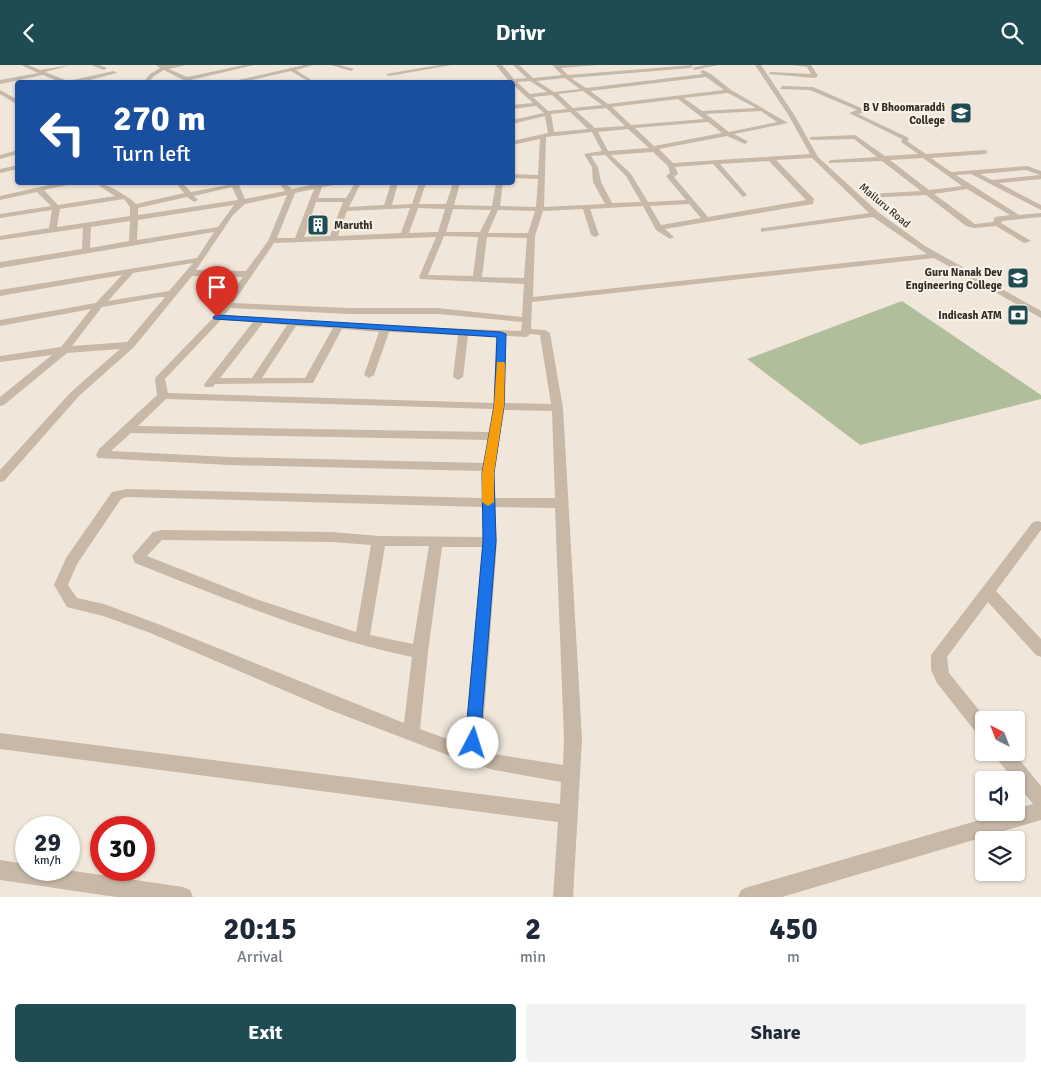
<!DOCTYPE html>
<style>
:root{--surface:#fff;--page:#f2f2f3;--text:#1f2937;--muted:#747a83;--accent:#1f4c53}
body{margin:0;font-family:Signika,sans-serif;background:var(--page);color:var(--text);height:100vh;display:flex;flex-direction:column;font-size:19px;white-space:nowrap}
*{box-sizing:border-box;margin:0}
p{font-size:16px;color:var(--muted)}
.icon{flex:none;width:28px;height:28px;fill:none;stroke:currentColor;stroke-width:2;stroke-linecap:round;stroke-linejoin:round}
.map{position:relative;height:832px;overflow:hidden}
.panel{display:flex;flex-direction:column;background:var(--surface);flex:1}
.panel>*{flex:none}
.hud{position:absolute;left:15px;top:15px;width:500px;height:105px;border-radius:5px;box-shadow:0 1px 4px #0004;background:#1a4fa0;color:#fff;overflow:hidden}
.needle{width:32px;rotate:318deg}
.fabs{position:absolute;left:975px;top:646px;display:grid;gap:10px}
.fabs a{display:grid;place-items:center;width:50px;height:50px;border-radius:5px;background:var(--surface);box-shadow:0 1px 4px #0004;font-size:25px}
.speed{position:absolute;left:15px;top:751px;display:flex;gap:10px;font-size:25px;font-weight:700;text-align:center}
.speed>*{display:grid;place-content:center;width:65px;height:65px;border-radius:50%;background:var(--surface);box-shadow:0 1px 4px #0004;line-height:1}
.speed small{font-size:12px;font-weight:400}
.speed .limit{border:8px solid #d22;background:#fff;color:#111}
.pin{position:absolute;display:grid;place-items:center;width:42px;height:42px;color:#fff;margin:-51px -21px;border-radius:50% 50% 50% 0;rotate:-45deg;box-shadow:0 0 5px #0007}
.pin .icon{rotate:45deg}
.me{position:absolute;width:55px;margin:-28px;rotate:5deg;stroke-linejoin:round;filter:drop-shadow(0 0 4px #0008)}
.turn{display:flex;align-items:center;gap:18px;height:105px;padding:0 15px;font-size:22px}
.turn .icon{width:65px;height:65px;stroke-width:2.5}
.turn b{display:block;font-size:35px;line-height:42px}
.eta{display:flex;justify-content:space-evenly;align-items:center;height:85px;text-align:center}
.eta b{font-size:30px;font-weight:700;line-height:35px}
.cta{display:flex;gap:10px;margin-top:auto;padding:10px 15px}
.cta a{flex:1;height:58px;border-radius:5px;background:var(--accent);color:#fff;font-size:20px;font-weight:700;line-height:58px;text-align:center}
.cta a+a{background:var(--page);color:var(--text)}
header{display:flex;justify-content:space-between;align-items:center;height:65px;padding:0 15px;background:var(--accent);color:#fff;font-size:22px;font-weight:700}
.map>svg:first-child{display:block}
.green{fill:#b0be9b}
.building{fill:#bf6e49}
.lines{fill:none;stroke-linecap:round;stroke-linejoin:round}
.minor{fill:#c7b8a7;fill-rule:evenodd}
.route{fill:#1a73e8;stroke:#114b97}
.slow{fill:#f59e0b}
.labels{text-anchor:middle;stroke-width:4.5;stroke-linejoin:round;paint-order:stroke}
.far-poi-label{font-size:11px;font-weight:bold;fill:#342c27;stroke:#f8f1e6;text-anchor:end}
.far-street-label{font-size:11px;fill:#342c27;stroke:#f8f1e6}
</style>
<header><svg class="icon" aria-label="back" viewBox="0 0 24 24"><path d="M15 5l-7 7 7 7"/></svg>Drivr<svg class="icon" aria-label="search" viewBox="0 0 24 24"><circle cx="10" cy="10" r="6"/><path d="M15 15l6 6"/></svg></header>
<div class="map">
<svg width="1041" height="832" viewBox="0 0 1041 832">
<rect width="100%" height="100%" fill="#f0e7da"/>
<path class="green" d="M902,236L1041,330V334L860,380L747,294Z"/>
<path class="building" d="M325,157L321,169H308L313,158Z"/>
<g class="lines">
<g class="minor">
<path d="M21,0H28L40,5L71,0L45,7L68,16L114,6L117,8L78,18H62L43,10L0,19V15L38,8Z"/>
<path d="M91,0H99L107,3L104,5Z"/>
<path d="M156,0H186L169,4L187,12L244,0H254L191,15L196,18H189L164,5L154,11L148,18H143L150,9L160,3Z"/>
<path d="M304,0H314L296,5L316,18H311L291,6L238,18L230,17Z"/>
<path d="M331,0H340L354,4L351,6Z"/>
<path d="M439,0H452L389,11L386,9Z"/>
<path d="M496,0H502L514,14L527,13L513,0H519L533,13L562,10L552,0H599L561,3L568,10L693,0L691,3L571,13L586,23L703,9L700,7L703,5L711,9L731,25L788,58L734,69L747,76L748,77L745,79L727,71L659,84L673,98L810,89L789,51L755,0H761L795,51L818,92L878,147L925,181L1041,246V253L934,193L532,237L531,264L545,265L550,268L563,343L582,674L573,832H553L558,757L0,684V668L560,739L561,717L494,705L450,691L330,645L148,567L103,551L67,542L54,520L66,493L112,427L127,424L482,433V406L229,400L98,393L96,390L99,384L157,330L155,314L156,312L212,254L243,212L192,211L134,282L79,331L4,416L0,417V405L71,327L120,284L67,288L4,340L0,341V332L52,290L0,297V291L61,282L91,244L0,261V255L96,238L122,210L0,231V225L197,193L214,167L0,203V197L82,184L83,163L0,175V171L49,163L52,145L0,153V149L51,141L37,127L0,135V131L58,118H68V120L44,125L58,140L115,131L95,118C105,117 130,132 136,139L184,128L176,118H182L191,127L238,118L245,134L285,126L279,118H285L292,124L319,118H334V120L322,122L318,133H346L355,118H361L349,142L384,140L391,118H398L392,140L412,139L419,118H426L419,139H446L453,118H460L454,140L492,141L496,118H503L500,141L536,142L538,114L512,113V109L538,110L540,74L512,80V76L548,68L545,51L512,59V55L544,48L536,41L512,44V40L533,38L507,14ZM706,12L724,25L608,39L590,26ZM565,13L580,24L554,27L537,16ZM530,16L547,27L530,29L517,17ZM583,26L602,40L573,43L558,29ZM728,28L756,43L702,46L684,33ZM552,30L567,44L548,46L533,32ZM678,34L704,54L631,60L612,42ZM606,43L625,61L595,63L576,46ZM761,46L777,57L729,67L706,49ZM570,47L588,64L554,67L551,49ZM708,57L722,68L654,81L635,63ZM628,64L649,83L608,86L598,67ZM592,67L602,86L584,89L592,102L593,117L605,139L544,142L546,72ZM653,87L668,101L670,108L666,111L686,135L648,137L631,109L611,90ZM605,90L626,111L641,137L612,138L601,117L598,102L591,91ZM812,93L869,148L764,163H761V167L873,152L927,189L533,232L535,171L543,146L583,144L591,170L595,172L599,170L590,144L643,141L656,165L670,174L674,172L665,164L813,139L814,134L776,95ZM769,96L806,135L708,152L674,112L678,109L675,102L713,99L743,132L747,130L720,99ZM232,122L238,135L138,150V143L187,132L194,137L198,135L194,131ZM314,124L295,173H277L295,128ZM287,130L268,176L246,206L196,205L233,150L245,139ZM124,134L130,142V151L57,162L60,144ZM316,137H343L330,171L304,172ZM689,139L701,153L661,160L650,141ZM234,140L218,162L137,175L138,155ZM410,143L401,168L338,171L347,146ZM418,143L445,144L438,167L409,168ZM453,144L491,145L480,167H446ZM498,145L535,146L528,168H488ZM130,156L129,176L90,183L91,162ZM444,171L478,172L473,211L428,210ZM436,172L419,212L420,214L524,219L522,252L438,243H349L233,238L274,178ZM487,172L527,173L524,213L482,212ZM193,198L169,226L108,236L133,208ZM160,232H165L127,277L72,281L102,242ZM230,243L349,249H438L522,257L521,266L385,261L225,250ZM221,255L253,257L205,318L204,320L205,322H213L215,319L313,318L342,264L379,267L364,310L369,313L374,310L389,267L458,270L453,312L458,315L463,312L468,270L496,271L494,338L168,328L165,314ZM263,258L287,260L252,313H220ZM296,261L333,263L305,313H262ZM531,269L540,270L551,339L505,338L506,271L526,272ZM166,334L493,344L489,367L138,361ZM504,345L552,346L555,433H495L494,408ZM131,368L488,375L484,398L229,392L111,386ZM127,432L483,442V472L379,471L332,467L162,465L153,467L132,491L135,498C226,534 316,572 412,592L404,658L158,559L104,539L77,533L68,520L77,499L121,434ZM495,442L555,443L564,674L563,700L494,689L479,684L482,678L497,477ZM162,475L332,477L371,480L356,567L256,534L147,491ZM385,481H429L413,579L370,570ZM442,482H483L465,672L450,675L420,664L428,587Z"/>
<path d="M705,0H718L695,5L692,3Z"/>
<path d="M791,0H811L818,11L815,13L768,9L771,7L811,9L807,2Z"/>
<path d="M782,21L813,22L866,45V47L858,49L907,72L909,74L907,76L926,89L985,85L988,87L985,89L931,93L951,107L1027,101L1041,106V114L999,118L1041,140V145L971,109L956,110L1019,150L1041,148V152L1002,156L1001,158L1031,176L1024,178L996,161L974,163L966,161L926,130L865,133V129H868L921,126L882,96L829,98V96L831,95L877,92L854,74L812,75L810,74V72L855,70L885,91L918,89L901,77L902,74L849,48L857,45L810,25L780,24ZM923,93L962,121L929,125L890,95ZM1026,105L1040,110L992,115L980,109ZM967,124L1010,150L995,152L993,157L975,159L934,129Z"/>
<path d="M0,25L18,35V40L0,29Z"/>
<path d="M18,85V89L0,94V90Z"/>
<path d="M18,100V104L0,108V104Z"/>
<path d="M1037,456L1041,457V465L996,526L1041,574V592L1036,590L988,537L947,592L949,608L987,655H984V672L978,670L937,618L931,605V590L1032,458Z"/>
<path d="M995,688H1014L1041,721V755L782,832H738L741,825L748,822L1004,748H1016V744L1033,739L1016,718V715H1014L997,694Z"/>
<path d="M0,795L26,799V805H67L183,822L190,825L193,832H116L0,815Z"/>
</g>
</g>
<path class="route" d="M217,250L501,267L506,269L504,341L494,408L496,476L480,678L478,683L473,685L467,683L465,678L483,476L482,408L494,341L497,272L214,254L213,252Z"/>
<path class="slow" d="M497,297H504L505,299L504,341L494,408V437L488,441L482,437V408L494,341Z"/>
<defs>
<g id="university-square" transform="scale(1.125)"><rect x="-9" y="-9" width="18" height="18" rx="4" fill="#1f4c53" stroke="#f8f1e6"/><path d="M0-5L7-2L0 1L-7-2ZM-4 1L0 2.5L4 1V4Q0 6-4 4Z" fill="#fff"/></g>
<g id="building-square" transform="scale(1.125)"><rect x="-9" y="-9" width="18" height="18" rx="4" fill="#1f4c53" stroke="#f8f1e6"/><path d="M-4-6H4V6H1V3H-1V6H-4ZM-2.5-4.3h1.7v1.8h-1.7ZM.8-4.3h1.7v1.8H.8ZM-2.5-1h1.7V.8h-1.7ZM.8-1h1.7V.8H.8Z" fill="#fff"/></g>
<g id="bank-square" transform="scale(1.125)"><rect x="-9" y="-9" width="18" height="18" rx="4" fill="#1f4c53" stroke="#f8f1e6"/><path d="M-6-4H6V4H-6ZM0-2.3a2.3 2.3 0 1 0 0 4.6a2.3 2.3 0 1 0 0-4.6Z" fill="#fff"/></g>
</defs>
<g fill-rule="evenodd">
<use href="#university-square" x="961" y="48"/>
<use href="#building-square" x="318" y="160"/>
<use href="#university-square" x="1018" y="213"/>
<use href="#bank-square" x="1018" y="250"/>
</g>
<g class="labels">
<g class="far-poi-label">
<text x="945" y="46">B V Bhoomaraddi<tspan x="945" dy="13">College</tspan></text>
<text x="334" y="164" text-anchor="start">Maruthi</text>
<text x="1002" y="211">Guru Nanak Dev<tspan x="1002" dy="13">Engineering College</tspan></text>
<text x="1002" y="254">Indicash ATM</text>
</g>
<g class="far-street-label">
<text transform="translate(885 140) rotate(40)" y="4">Mailuru Road</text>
</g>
</g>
</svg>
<div class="fabs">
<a><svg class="needle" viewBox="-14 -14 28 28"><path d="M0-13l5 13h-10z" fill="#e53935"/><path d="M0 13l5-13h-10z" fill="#747a83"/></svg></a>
<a><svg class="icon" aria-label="sound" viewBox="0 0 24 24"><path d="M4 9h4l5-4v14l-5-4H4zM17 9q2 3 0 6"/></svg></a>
<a><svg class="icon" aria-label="layers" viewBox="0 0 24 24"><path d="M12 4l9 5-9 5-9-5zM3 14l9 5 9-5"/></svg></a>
</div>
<div class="speed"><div>29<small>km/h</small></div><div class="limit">30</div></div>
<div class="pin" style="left:217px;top:252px;background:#d93025"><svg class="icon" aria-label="arrive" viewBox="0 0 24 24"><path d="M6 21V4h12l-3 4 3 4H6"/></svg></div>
<svg class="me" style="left:473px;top:678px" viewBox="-20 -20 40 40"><circle r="19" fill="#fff"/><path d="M0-13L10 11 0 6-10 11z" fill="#1a73e8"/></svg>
<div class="hud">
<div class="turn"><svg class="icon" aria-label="left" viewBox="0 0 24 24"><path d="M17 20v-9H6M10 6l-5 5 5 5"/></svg><div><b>270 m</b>Turn left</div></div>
</div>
</div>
<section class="panel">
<div class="eta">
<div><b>20:15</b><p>Arrival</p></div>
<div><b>2</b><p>min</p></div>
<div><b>450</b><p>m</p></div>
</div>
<div class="cta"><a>Exit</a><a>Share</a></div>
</section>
